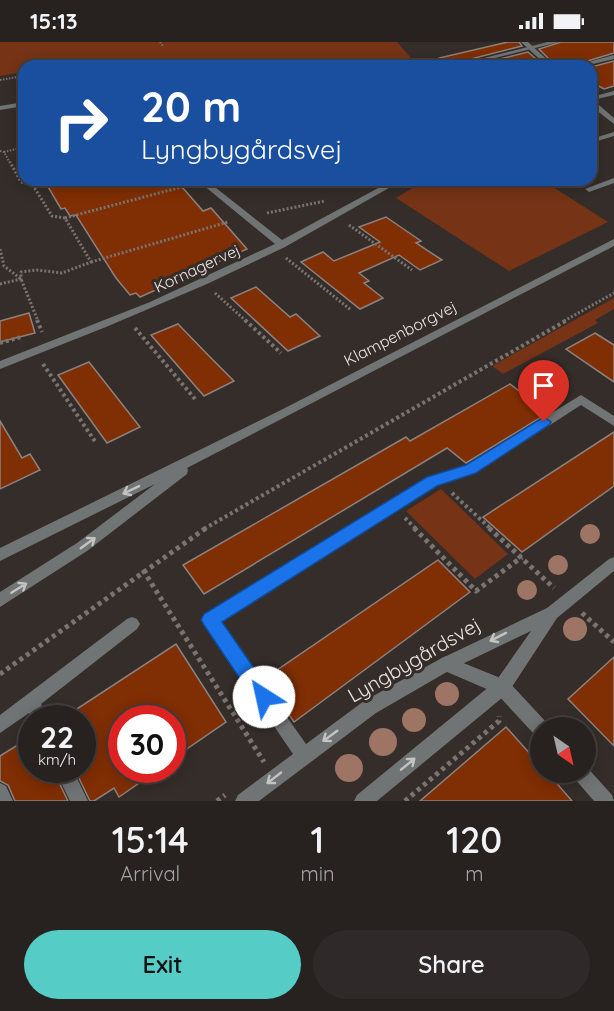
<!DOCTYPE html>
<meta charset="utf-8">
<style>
:root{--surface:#272220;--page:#2f2a29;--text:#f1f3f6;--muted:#a4a4a5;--line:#433f3e;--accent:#55cdc6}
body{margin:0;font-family:Quicksand,sans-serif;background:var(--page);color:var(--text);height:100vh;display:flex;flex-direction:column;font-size:22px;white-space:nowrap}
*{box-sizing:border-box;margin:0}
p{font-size:20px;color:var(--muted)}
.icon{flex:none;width:33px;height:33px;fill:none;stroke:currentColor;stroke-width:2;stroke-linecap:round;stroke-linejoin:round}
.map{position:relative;height:759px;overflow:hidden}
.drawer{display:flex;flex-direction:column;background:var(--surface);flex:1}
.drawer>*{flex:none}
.guide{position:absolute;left:18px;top:18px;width:579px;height:126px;border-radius:18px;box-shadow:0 3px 15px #0003,0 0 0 2px var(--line);background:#1a4fa0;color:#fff;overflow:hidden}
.needle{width:39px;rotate:146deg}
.buttons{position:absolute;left:530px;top:675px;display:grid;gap:12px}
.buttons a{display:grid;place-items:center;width:66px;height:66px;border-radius:50%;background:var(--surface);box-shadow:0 3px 15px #0003,0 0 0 2px var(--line);font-size:30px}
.speed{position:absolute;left:18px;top:663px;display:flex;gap:12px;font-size:30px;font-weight:700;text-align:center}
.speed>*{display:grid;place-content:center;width:78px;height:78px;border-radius:50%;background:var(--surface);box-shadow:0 3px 15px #0003,0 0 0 2px var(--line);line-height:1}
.speed small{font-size:15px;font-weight:400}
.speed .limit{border:9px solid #d22;background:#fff;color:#111}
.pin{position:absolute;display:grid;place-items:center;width:51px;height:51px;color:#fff;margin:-62px -26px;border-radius:50% 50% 50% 0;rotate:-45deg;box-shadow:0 0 6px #0007}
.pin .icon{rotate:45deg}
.me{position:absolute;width:66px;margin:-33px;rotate:325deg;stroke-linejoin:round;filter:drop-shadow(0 0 4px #0008)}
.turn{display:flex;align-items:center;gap:21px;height:126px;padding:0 24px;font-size:27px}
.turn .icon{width:78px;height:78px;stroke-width:2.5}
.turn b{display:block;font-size:42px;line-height:51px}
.eta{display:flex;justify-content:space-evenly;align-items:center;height:102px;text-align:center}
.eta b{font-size:36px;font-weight:600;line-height:42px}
.primary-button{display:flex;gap:12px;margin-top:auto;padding:12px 24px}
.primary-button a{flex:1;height:69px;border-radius:36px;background:var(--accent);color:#111;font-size:24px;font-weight:600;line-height:69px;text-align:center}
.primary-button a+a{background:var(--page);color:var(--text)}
.status{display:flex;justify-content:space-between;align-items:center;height:42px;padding:0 30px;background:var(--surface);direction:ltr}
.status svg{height:16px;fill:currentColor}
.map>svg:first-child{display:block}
.green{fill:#763315}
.building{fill:#802e03;stroke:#8b827f;stroke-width:1.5}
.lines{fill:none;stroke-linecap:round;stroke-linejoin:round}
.path-far3{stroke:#7a7471;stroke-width:2;stroke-dasharray:1.5 1.5;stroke-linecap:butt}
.path-far2{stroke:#7a7471;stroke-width:3;stroke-dasharray:2 2;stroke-linecap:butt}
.path-far1{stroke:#7a7471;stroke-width:4;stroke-dasharray:3 3;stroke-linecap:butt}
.path{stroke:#7a7471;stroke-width:5;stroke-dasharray:4 4;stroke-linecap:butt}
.service{fill:#707474;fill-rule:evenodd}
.minor{fill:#707474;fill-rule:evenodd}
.tertiary{fill:#707474;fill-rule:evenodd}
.tree{fill:#9e7464}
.oneway{stroke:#c5c3c2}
.route{fill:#1a73e8;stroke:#114b97;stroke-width:1.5}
.labels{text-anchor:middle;stroke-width:6;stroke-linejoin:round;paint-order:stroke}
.street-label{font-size:16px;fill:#eae5e3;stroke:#342d2a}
.near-street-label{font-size:20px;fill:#eae5e3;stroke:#342d2a}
</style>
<div class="status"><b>15:13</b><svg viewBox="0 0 49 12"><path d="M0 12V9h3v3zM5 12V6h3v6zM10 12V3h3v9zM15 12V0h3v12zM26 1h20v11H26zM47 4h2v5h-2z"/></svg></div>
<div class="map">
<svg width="614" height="759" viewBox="0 0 614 759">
<rect width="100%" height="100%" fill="#342d2a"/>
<g class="green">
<path d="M0,0H397L418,24H24V30L0,34Z"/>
<path d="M426,138H542L608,180L509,229L396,156Z"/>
<path d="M614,256V267L595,278L598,281L503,332L492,324Z"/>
<path d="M441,447L508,512L475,537L406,469Z"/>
</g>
<g class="building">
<path d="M508,0H519L522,4L459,20V24H440L439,16Z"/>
<path d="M561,0H614V11L571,24H556L539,7Z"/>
<path d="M528,10L544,24H472Z"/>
<path d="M614,19V44L604,47L591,40V25Z"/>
<path d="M44,138H176L203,169L211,166L247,207L140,255L136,251L130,253L116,236L76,173L70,174L65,166L61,167Z"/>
<path d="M386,175L421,199L416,201L442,218L420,228L399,213L359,231L369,239L364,241L383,256L360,267L301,220L323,210L334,219L380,200L359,185Z"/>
<path d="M256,245L290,275L296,272L320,294L288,309L231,256Z"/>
<path d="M29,271L35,291L0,300V279Z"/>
<path d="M178,282L210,315L234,339L204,354L151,293Z"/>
<path d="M595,291L614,303V340L566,307Z"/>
<path d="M89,320L140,385L107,401L58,333Z"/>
<path d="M510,342L548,371L466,421L447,406L204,552L183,523L406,395L410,399Z"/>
<path d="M0,379L22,416L30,412L40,428L0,447Z"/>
<path d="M614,390V444L522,510L483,475Z"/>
<path d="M438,518L470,550L294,680L264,637Z"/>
<path d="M176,602L226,680L172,717V676H122V728H158L119,755L114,746L94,759H90L75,728H82V676H63Z"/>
<path d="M614,615V704L568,657Z"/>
<path d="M506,685L540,723V730H547L572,759H420Z"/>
<path d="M32,694V728H53L68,759H15L8,743L0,739V714Z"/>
</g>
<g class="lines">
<g class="path-far3">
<path d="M160,0L163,4"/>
<path d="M0,38L24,34"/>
<path d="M0,109L4,110L10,121"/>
<path d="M4,110L24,105"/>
</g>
<g class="path-far2">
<path d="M32,142L48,138"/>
<path d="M267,171L325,159"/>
<path d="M65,176L189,143"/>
<path d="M349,183L412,228"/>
<path d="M0,207L4,224L21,237L38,279"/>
<path d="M286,216L351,268"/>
<path d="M91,220L228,180"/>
<path d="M0,242L21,237V230L37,228L62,231L91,220L65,176L52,174L32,142L21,140L10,120"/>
<path d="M215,251L246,279"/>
<path d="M564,279L614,251"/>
</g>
<g class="path-far1">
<path d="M37,278L42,290"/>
<path d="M245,278L281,311"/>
<path d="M135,286L195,357"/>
<path d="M0,301L21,295"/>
<path d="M43,322L96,401"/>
<path d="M452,451L491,487"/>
<path d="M405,476L416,487"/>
<path d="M204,487L567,278"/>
</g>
<g class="path">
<path d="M414,486L476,549L522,515"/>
<path d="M489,486L554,546"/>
<path d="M143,528L264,720"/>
<path d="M582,571L614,600"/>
<path d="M0,632L206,486"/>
<path d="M217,759L225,753"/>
<path d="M405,759L499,679V674"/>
</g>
<g class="service">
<path d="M548,0H559L463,24L460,22Z"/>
<path d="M614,13V17L584,24H573Z"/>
<path d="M614,90V94L591,101V97Z"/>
<path d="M614,136V141L589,150L585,147Z"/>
<path d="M132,575L137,577L140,582L137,587L41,662L48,676L32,677L29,671L0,691V673L127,577Z"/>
<path d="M446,614L508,639L546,680L548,686H540V694L534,692L496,651L440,627L438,622L440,617Z"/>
<path d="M585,723L612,753L614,759H594L574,736L571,730H585Z"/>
<path d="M55,728H73L88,759H70Z"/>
<path d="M0,741L6,744L13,759H0Z"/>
</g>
<g class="minor">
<path d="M521,0H528L554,24H547Z"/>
<path d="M614,49V53L593,58L614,76V82L591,64V55Z"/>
<path d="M24,60V64L0,68V64Z"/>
<path d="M197,138H206L282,198L393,138H403L285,205L207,242L106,285L0,327V319L150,260L275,202Z"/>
<path d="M581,353L614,374V384L581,363L476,431L436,443L220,580L306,702L364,659L440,617L547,566L609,517L614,515V529L557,576L508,651L377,759H354L357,753L496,639L531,589L452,627L376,671L259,759H235L238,753L293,712L205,583L202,578L205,573L427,435L467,423Z"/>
</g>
<path class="tertiary" d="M614,197V204L187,426L188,428L187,432L87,509L0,565V550L77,501L155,442L0,519V506L279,369Z"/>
</g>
<g class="tree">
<circle cx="590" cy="492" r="10"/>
<circle cx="558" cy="523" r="10"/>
<circle cx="527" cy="548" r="10"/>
<circle cx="575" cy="587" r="12"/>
<circle cx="447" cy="652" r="12"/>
<circle cx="414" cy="678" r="12"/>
<circle cx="383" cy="700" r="14"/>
<circle cx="349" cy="726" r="14"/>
</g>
<defs><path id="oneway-shaft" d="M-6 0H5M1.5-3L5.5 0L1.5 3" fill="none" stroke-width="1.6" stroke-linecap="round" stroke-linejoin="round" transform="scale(1.5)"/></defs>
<g class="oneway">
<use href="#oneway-shaft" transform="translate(131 448) rotate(154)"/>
<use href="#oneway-shaft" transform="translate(88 501) rotate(-36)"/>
<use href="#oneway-shaft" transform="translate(19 546) rotate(-32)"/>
<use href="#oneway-shaft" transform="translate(498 595) rotate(153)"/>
<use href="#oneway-shaft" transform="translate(330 694) rotate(144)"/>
<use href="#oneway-shaft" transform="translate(408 722) rotate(-39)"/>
<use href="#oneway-shaft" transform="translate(274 736) rotate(142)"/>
</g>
<path class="route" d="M544,375L551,380L549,383L476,431L437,444L222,580L270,649L273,655L270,662L264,664L257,662L204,583L201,578L204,572L427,435L466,423Z"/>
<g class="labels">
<g class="street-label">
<text transform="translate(197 226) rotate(-25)" y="6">Kornagervej</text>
<text transform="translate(400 291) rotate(-27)" y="6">Klampenborgvej</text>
</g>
<g class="near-street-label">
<text transform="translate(414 618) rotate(-30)" y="7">Lyngbygårdsvej</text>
</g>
</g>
</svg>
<div class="buttons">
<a><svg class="needle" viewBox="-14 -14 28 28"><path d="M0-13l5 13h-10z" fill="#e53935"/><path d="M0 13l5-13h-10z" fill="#a4a4a5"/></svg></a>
</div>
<div class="speed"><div>22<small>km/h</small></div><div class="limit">30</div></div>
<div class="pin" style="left:544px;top:380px;background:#d93025"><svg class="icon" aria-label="arrive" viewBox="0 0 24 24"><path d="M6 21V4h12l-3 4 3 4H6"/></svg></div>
<svg class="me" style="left:264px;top:655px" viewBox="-20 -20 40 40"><circle r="19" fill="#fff"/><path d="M0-13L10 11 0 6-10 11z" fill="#1a73e8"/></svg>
<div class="guide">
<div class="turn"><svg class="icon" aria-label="right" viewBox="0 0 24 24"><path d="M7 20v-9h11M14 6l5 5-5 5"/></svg><div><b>20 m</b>Lyngbygårdsvej</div></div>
</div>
</div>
<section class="drawer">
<div class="eta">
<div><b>15:14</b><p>Arrival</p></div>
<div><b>1</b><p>min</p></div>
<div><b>120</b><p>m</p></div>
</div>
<div class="primary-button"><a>Exit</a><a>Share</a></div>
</section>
